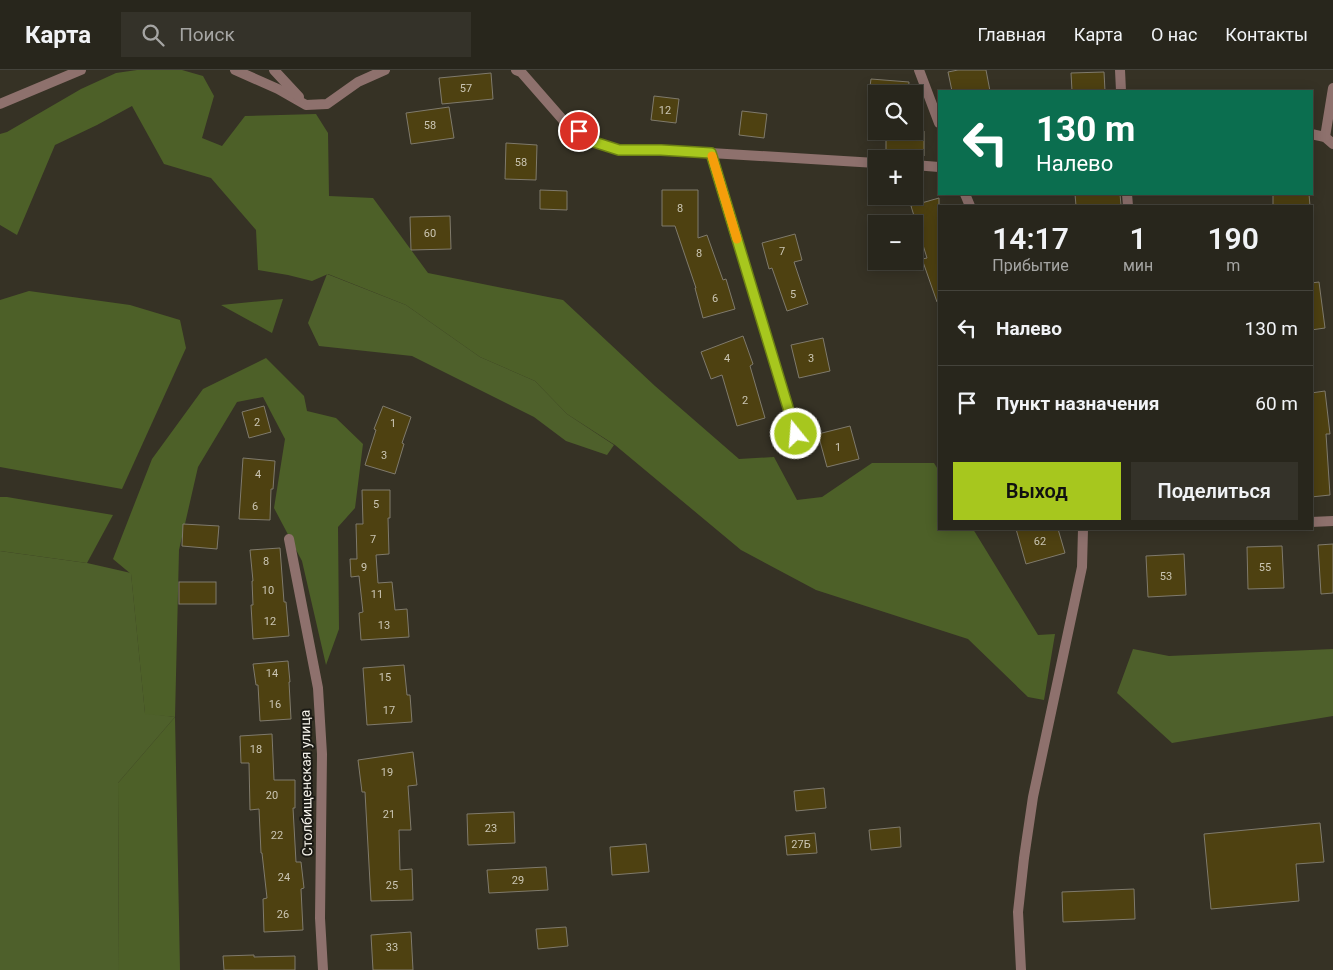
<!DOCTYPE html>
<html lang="ru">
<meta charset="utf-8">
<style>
:root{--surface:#28261c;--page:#343229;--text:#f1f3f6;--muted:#a5a5a3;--line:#44433b;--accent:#a7c71e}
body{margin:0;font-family:Roboto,sans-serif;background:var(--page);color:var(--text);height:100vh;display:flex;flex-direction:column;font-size:19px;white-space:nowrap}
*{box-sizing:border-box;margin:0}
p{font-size:16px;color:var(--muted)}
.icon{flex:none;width:28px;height:28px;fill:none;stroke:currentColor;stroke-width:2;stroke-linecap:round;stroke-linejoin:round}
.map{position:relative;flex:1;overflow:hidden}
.side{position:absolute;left:938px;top:135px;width:375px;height:325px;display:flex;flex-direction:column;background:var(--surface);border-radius:0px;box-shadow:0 2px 12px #0003,0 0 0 1px var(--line)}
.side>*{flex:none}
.banner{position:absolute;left:938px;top:20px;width:375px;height:105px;border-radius:0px;box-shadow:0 2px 12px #0003,0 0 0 1px var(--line);background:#0b6e4f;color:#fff;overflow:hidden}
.buttons{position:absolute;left:868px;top:15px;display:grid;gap:10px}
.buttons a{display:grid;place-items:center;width:55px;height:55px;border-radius:0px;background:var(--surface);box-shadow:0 2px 12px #0003,0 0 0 1px var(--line);font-size:25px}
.pin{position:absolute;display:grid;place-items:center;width:42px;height:42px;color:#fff;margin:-21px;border:2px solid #fff;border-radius:50%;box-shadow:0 1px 5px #0007}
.me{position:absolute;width:55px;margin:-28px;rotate:343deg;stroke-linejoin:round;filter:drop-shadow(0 0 4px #0008)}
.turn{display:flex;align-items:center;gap:18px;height:105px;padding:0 15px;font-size:22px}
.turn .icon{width:65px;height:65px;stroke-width:2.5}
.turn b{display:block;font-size:35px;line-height:42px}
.eta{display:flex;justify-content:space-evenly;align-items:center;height:85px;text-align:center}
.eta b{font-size:30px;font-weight:600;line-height:35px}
.action{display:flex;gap:10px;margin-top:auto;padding:10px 15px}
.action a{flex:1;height:58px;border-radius:0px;background:var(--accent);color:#111;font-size:20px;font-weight:600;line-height:58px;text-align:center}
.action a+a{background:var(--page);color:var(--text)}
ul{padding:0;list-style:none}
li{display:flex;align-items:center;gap:15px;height:75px;padding:0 15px;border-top:1px solid var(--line)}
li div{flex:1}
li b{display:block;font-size:19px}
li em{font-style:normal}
header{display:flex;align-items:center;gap:30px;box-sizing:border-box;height:70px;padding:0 25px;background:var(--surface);border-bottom:1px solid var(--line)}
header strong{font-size:24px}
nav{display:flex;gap:28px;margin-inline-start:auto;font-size:18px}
.search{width:350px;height:45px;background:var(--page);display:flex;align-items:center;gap:12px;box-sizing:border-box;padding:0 18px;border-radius:0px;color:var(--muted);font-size:19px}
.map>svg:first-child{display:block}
.green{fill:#4e602b}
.forest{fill:#4d6028}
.building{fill:#4e4111;stroke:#7f7a6c}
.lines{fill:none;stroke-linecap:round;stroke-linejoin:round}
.minor{stroke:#8e716d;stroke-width:10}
.tertiary{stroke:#8e716d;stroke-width:10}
.route-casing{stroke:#6d8114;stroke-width:12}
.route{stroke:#a7c71e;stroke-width:9}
.slow{stroke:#f59e0b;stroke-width:9}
.labels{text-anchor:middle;stroke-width:4;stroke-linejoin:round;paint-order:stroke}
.number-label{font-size:11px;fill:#cbc6b4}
.street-label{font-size:14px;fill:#f5f2ea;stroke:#1b1a14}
</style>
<header>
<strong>Карта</strong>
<div class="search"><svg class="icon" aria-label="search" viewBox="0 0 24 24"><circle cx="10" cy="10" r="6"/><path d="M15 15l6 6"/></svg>Поиск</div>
<nav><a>Главная</a><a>Карта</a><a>О нас</a><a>Контакты</a></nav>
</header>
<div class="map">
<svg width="1333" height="900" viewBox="0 0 1333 900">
<rect width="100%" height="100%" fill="#363225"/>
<g class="green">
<path d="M327,204L406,235L480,287L535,311L567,344L614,375L607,385L566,371L534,347L412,286L319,276L308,253Z"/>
<path d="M0,481L87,493L131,503L145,643L175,647L118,713L119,900H0Z"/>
<path d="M1133,579L1169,586L1333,579V646L1172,673L1117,623Z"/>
</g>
<g class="forest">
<path d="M137,0H182L203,6L214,26L202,68L222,76L245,46L316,44L328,63L329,126L373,128L428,203L563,230L655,316L739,389L774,387L797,430L822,427L872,393H934L939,401V459H973L1038,565L1055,564L1044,630L1028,627L968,569L816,520L741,480L615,375L567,344L535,311L480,287L406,235L328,204L312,211L288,205L258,200L256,160L211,108L164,94L132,36L97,55L55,75L17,165L0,155V64L7,62L81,19L116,3Z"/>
<path d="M29,221L130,235L180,250L186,278L122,419L0,397V230Z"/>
<path d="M283,229L272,263L221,235Z"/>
<path d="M266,288L304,326L307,341L336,348L363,374L355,438L338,457L339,559L326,595L302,491L274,438L285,369L263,327L237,332L198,397L179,480L175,647L180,900H119L118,713L175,647L145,644L131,504L113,489L152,389L203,319Z"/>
<path d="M0,427H7L113,445L87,493L0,481Z"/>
</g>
<g class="building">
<path d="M958,0H986L990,21H952L948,2Z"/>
<path d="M1104,2L1105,21H1072L1071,3Z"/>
<path d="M491,3L493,29L442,34L439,8Z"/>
<path d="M871,9L909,12L908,24H869Z"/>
<path d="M654,26L679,29L676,53L651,50Z"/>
<path d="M449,37L454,68L411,74L406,43Z"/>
<path d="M742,41L767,44L764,68L739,65Z"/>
<path d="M886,61H924V86L886,87Z"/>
<path d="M506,73L537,75L536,110L505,109Z"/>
<path d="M540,120L567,121V140L540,139Z"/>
<path d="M662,120H698V168L707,165L723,210L726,209L735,239L703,248L695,218H696L675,156H662Z"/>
<path d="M1075,124H1120L1121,135L1076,136Z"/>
<path d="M1273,124H1309L1310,136H1273Z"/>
<path d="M939,128V231L937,232L922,189L927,188L911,136Z"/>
<path d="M450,146L451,179L411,180L410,147Z"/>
<path d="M795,164L802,190L794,192L808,234L787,241L772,198L769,199L762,173Z"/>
<path d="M1319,212L1325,258L1311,260V213Z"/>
<path d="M743,266L753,294L750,296L765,348L737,356L722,305L711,309L701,282Z"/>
<path d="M823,268L830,301L799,308L791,275Z"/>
<path d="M1325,321L1330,364H1326L1330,425L1311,427V323Z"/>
<path d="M264,336L271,362L249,368L242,342Z"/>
<path d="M383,336L411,347L402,373L404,374L395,404L365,395L376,360L374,359Z"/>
<path d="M850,356L859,389L827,397L818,364Z"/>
<path d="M243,388L275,391L273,419H271L270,450L239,449Z"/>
<path d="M362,420H390V448H388L389,484L376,485L378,513L392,512L395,540L407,539L409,567L361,570L359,543L363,542L359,506L351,507L350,489H357L356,454H363Z"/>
<path d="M183,454L219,456L217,479L182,476Z"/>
<path d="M1016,459H1058L1065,483L1026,494Z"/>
<path d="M1333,474V523L1321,524L1318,475Z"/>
<path d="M1282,476L1284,518L1248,519L1247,477Z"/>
<path d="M280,478L284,532H286L289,566L253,569L251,535H253L252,511H253L250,480Z"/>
<path d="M1184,484L1186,525L1148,527L1146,486Z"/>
<rect x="179" y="512" width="37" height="22"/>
<path d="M288,591L290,612H289L291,649L260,651L258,615H256L253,594Z"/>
<path d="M404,595L407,625H410L412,652L367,655L363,598Z"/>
<path d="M272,664L274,710H295V738H293L296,792H301L304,818L301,819L303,860L264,862L263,829L267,828L262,783H261L259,739L250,740L249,693H241L240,666Z"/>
<path d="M413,682L417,715L408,716L411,760H399L400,800L412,799L413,830L371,831L365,722H362L358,690Z"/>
<path d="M824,718L826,738L796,741L794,721Z"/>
<path d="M514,742L515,773L468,775L467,744Z"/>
<path d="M1320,753L1324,792L1296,794L1299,831L1211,839L1204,764Z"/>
<path d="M900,757L901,777L871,780L869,760Z"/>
<path d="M815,763L817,783L787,785L785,766Z"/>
<path d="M646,774L649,802L612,805L610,777Z"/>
<path d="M546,797L548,820L489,823L487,800Z"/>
<path d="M1134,819L1135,849L1063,852L1062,822Z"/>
<path d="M566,857L568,876L538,879L536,859Z"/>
<path d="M411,862L413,900H373L371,865Z"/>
<path d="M254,885V887L295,886V900H224L223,886Z"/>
</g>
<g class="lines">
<g class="minor">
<path d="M235,0L278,19L306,35L327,34L358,12L385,0"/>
<path d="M274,0L299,27"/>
<path d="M516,0L521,2L563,50L594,72L619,80H661L876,93"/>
<path d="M1120,0L1121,21"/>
<path d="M0,34L81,0"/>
<path d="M1311,64L1325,67L1333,74"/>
<path d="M1325,67L1333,18"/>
<path d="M711,83L802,383"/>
<path d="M914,95L939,97"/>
<path d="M1127,124L1128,136"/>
<path d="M1311,452L1333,451"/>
<path d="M289,469L318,618L322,684L320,848L323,900"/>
</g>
<g class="tertiary">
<path d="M919,0L939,53"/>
<path d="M965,124L970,136"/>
<path d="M1021,900L1018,842L1024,788L1033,727L1082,497L1083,459"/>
</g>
</g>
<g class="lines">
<g class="route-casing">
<path id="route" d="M579,61L594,72L619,80H661L711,83L796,364"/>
</g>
<use href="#route" class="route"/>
<path class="slow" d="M712,86L737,169"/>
</g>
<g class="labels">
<g class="number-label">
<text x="466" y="22">57</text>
<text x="665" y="44">12</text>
<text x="430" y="59">58</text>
<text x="521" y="96">58</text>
<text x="680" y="142">8</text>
<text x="430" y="167">60</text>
<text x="782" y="185">7</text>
<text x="699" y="187">8</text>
<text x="793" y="228">5</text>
<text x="715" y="232">6</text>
<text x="727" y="292">4</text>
<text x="811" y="292">3</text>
<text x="745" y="334">2</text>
<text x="257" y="356">2</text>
<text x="393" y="357">1</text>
<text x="838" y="381">1</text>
<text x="384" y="389">3</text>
<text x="258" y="408">4</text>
<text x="376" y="438">5</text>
<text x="255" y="440">6</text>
<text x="373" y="473">7</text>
<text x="1040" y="475">62</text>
<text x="266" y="495">8</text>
<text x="364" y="501">9</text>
<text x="1265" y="501">55</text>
<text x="1166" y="510">53</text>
<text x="268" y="524">10</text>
<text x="377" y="528">11</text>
<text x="270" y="555">12</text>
<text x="384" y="559">13</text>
<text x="272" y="607">14</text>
<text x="385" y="611">15</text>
<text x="275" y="638">16</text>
<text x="389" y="644">17</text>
<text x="256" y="683">18</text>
<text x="387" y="706">19</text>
<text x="272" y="729">20</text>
<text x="389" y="748">21</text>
<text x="491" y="762">23</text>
<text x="277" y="769">22</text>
<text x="801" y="778">27Б</text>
<text x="284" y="811">24</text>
<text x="518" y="814">29</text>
<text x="392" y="819">25</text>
<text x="283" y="848">26</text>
<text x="392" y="881">33</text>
</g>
<g class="street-label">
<text transform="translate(306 713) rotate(-91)" y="5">Столбищенская улица</text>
</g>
</g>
</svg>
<div class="buttons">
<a><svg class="icon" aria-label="search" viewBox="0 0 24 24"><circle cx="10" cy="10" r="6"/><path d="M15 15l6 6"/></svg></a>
<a>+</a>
<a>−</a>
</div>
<div class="pin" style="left:579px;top:61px;background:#d93025"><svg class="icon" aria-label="arrive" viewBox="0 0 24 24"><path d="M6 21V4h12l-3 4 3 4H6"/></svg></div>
<svg class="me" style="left:796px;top:364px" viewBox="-20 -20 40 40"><circle r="17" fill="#a7c71e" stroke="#fff" stroke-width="3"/><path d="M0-11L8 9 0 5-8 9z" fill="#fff"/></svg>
<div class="banner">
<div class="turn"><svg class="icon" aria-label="left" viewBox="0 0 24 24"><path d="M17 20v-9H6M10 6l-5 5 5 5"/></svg><div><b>130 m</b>Налево</div></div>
</div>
<section class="side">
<div class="eta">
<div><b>14:17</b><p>Прибытие</p></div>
<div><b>1</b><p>мин</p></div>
<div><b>190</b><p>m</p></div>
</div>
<ul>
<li><svg class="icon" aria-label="left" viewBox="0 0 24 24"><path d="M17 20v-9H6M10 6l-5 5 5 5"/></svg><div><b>Налево</b></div><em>130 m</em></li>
<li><svg class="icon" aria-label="arrive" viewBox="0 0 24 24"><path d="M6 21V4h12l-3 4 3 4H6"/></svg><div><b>Пункт назначения</b></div><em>60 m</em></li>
</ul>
<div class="action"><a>Выход</a><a>Поделиться</a></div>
</section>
</div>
